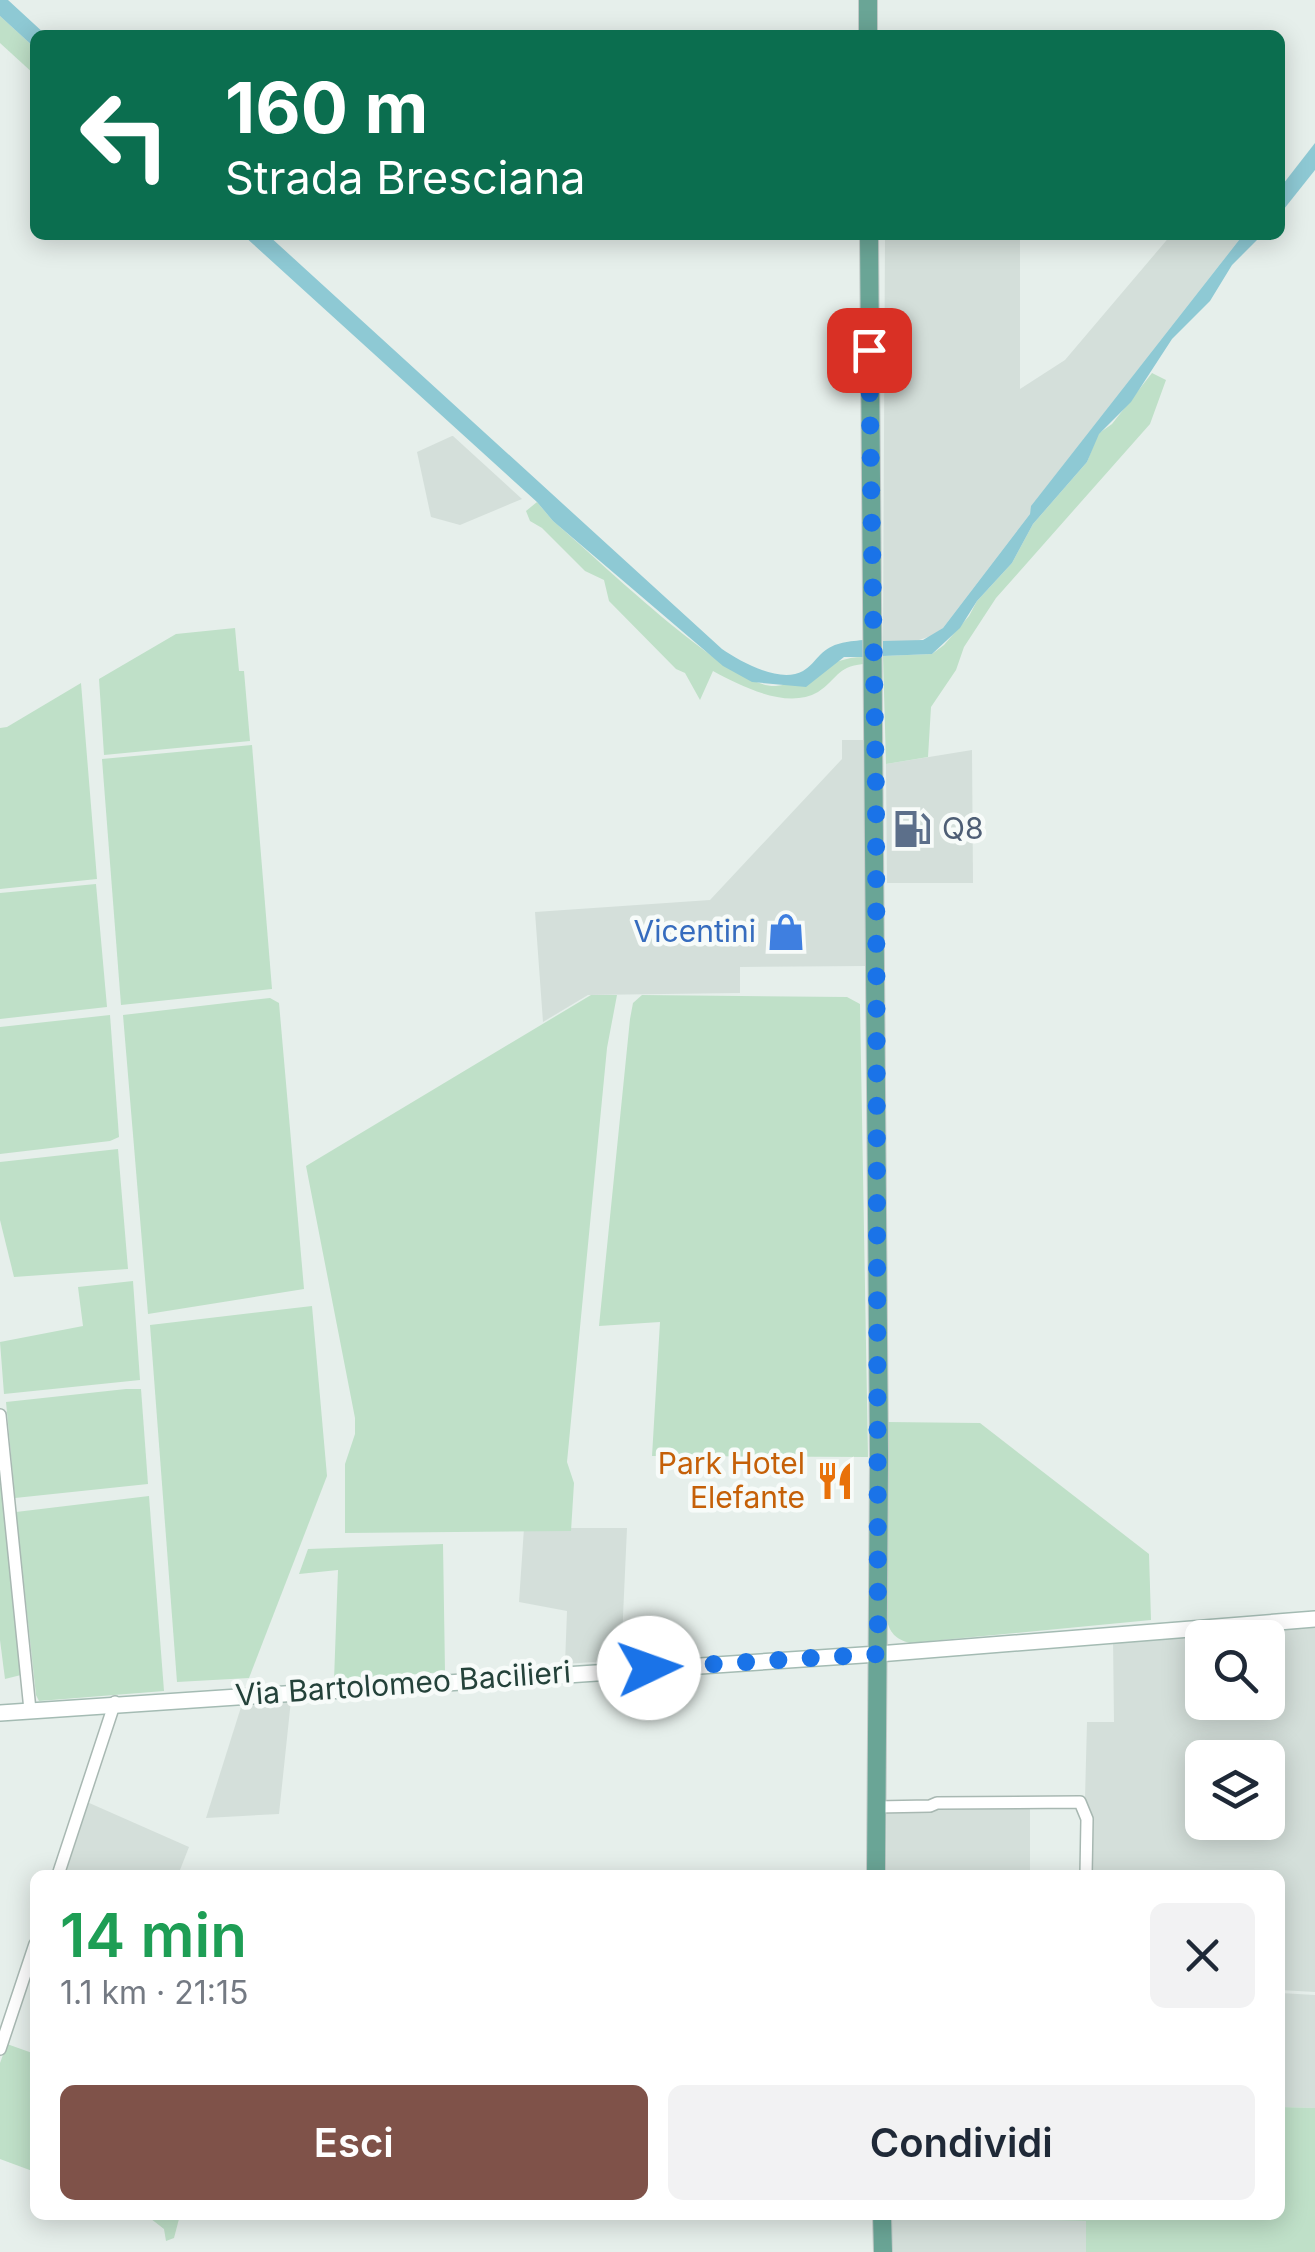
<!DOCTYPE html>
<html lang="it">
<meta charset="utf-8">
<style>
:root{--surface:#fff;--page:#f2f2f3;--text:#1f2937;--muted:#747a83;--accent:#7f5249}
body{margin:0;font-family:Inter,sans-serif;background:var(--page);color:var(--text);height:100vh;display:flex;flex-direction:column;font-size:38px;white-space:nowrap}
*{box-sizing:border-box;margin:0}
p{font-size:32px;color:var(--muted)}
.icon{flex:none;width:55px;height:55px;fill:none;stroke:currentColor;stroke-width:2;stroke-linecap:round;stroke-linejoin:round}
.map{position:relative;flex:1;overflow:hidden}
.details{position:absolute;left:30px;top:1870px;width:1255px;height:350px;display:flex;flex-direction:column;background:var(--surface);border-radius:15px;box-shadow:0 5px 25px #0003}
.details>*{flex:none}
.banner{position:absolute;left:30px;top:30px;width:1255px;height:210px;border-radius:15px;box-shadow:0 5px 25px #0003;background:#0b6e4f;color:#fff;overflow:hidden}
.controls{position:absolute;left:1185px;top:1620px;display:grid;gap:20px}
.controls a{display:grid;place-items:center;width:100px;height:100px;border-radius:15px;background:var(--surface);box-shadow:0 5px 25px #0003;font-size:50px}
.pin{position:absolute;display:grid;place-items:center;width:85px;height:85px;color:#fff;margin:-42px;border-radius:20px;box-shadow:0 5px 15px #0006}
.me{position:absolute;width:110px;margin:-55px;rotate:87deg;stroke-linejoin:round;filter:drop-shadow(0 0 8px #0008)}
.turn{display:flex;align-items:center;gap:35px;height:210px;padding:0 30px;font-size:45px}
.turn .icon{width:130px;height:130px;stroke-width:2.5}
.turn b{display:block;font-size:70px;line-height:85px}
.round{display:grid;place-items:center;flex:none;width:105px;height:105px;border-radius:15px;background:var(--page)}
.overview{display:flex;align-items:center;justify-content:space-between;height:170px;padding:0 30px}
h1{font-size:60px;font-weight:600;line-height:75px;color:#1e9e55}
.cta{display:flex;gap:20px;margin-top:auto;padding:20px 30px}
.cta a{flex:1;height:115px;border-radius:15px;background:var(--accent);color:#fff;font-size:40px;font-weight:600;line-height:115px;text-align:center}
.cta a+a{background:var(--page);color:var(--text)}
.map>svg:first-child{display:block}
.built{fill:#d4dfda;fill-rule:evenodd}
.green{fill:#bfe0c8}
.water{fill:#8ec9d4}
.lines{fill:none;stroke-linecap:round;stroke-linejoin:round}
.street-casing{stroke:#a8b8b2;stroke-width:14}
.secondary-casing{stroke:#a4bbb3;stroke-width:18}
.primary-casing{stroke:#c2cac8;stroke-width:20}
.street{stroke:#fff;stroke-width:11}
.secondary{stroke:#fff;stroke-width:15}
.primary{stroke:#6aa596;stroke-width:18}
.route{stroke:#1a73e8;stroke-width:18;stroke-dasharray:0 32.4}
.labels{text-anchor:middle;stroke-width:9;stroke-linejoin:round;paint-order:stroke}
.service-label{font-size:30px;fill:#4e5e75;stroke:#f7fbf9;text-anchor:start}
.shop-label{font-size:30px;fill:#366cbe;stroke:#f7fbf9;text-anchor:end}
.food-label{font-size:30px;fill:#c56008;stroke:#f7fbf9;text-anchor:end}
.street-label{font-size:30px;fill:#24423a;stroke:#f7fbf9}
</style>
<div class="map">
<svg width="1315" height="2252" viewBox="0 0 1315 2252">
<rect width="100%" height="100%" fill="#e6efeb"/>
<g class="built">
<path d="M885,235H1020V389L1065,360L1171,235H1243L1032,505L1030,514L943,628L931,636L913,642L883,641Z"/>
<path d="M452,436H453L522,499L460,525L431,517L417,452Z"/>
<path d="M842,740H863L866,966L740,967V993L588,995L543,1022L535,912L710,900L842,759Z"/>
<path d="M972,750L973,883H887L886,764Z"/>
<path d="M524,1528H627L621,1660L565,1664L567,1611L519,1602Z"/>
<path d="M1315,1622V1992L1280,1990V1875H1083L1087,1722H1114L1113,1638ZM1202,1638H1268V1702H1202ZM1202,1758H1268V1822H1202Z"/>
<path d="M291,1700L279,1814L206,1818L242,1704Z"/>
<path d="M1030,1798V1875H886L887,1801Z"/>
<path d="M87,1802L189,1847L178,1875H62Z"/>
<path d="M1280,1993L1315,1995V2108L1280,2107Z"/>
<path d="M891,2217L1087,2221L1086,2252H891Z"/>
</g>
<g class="green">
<path d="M0,16L35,48V75L0,43Z"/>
<path d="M1152,373L1166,380L1150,424L996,598L964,647L956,670L931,707L928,757L886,764L883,656L932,654L944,645L969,616L977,601L1012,563L1033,524L1087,462L1098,434L1112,424Z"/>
<path d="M537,502L553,521C593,554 731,690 776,686C804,683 829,657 863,657V664C836,667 838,679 818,692C787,710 741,686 713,671L700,700L685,673L676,669L609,601L604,580L585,571L542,528L530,521L526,511Z"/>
<path d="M235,628L239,671H244L250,741L104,755L99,679L176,634Z"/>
<path d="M81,683L97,879L0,889V728L7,727Z"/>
<path d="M252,745L272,989L121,1005L102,759Z"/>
<path d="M96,884L107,1007L0,1019V893Z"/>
<path d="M591,995H617L607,1048L567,1462L574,1483L571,1531L345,1533V1464L355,1434V1418L306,1166Z"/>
<path d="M642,995L847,997L860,1004L868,1457L652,1456L660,1322L599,1326L630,1019L633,1003Z"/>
<path d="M270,998L279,1003L304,1289L148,1314L123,1015Z"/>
<path d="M110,1015L119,1137L110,1141L0,1154V1027Z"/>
<path d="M118,1149L128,1269L14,1277L0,1220V1162Z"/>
<path d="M133,1281L140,1380L4,1394L0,1342L83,1326L78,1287Z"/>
<path d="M312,1306L327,1476L249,1678L177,1682L150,1325Z"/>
<path d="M126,1389H141L148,1484L15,1498L6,1402Z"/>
<path d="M886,1422L980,1423L1149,1554L1151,1620L910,1643C895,1639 890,1633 886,1618Z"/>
<path d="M0,1480L21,1675L5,1679L0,1640Z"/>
<path d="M149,1496L164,1691L39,1701L36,1695L16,1512Z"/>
<path d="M443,1544L445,1672L334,1680L338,1570L299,1574L308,1549Z"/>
<path d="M7,2044L35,2054V2172L0,2159V2063Z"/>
<path d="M1280,2107L1315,2108V2252H1086V2221L890,2217L1280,2215Z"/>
<path d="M146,2215H180L174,2238L166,2241L164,2229Z"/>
</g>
<g class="water">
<path d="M0,0H8L46,35H35V48L0,16Z"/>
<path d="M1315,143V170L1280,214V188Z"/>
<path d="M243,235H268L722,649C741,662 780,684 803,671C810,667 815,660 820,655C833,642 846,642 863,640V657H844L806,687L752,682L723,666L553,521L537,502Z"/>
<path d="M1243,235H1262L1232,265L1210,301L1172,339L1131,402L1099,434L1087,462L1033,524L1012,563L977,601L960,628L932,654L883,656V641L923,640L943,628L1030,514L1031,506Z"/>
</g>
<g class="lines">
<g class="street-casing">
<g id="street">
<path d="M0,1415L30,1710"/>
<path d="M876,1807L930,1806L937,1803L1080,1802L1087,1819L1086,1875"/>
<path d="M58,1875L115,1702"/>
<path d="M0,2049L35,1944"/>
</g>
</g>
<g class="secondary-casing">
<path id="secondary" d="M0,1713L878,1654L1315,1619"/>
</g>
<g class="primary-casing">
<g id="primary">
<path d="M868,0V35"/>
<path d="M869,235L879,1456L876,1875"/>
<path d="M882,2215L883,2252"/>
</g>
</g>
<use href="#street" class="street"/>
<use href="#secondary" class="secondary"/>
<use href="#primary" class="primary"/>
</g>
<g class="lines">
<path class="route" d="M649,1668L878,1654L876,795L869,350"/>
</g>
<defs>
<g id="fuel-bare" transform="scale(3)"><path d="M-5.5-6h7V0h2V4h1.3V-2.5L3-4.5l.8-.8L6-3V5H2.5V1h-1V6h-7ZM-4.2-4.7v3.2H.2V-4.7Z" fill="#5c6f8a" stroke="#f7fbf9" stroke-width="2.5" paint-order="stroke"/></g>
<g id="shop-bare" transform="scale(3)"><path d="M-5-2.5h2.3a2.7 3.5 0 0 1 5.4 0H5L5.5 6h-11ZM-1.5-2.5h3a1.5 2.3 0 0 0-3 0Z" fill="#3f7fe0" stroke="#f7fbf9" stroke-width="2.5" paint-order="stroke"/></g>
<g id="restaurant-bare" transform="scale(3)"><path d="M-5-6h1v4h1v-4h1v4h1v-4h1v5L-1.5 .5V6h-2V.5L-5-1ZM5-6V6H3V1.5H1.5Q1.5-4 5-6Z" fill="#e8710a" stroke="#f7fbf9" stroke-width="2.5" paint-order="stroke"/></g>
</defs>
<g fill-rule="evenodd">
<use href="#fuel-bare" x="912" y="829"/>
<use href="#shop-bare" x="786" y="932"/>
<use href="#restaurant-bare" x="835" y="1481"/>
</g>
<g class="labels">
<g class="service-label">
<text x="942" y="839">Q8</text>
</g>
<g class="shop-label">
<text x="756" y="942">Vicentini</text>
</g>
<g class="food-label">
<text x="805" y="1474">Park Hotel<tspan x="805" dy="34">Elefante</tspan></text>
</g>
<g class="street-label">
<text transform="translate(403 1684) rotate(-4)" y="10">Via Bartolomeo Bacilieri</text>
</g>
</g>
</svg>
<div class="controls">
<a><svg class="icon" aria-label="search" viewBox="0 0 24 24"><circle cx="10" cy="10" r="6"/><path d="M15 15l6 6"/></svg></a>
<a><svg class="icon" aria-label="layers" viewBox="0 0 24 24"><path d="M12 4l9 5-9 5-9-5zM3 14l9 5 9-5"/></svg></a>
</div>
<div class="pin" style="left:869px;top:350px;background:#d93025"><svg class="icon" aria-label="arrive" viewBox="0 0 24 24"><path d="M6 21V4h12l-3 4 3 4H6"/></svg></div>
<svg class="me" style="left:649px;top:1668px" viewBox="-20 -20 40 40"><circle r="19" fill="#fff"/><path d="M0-13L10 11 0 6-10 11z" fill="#1a73e8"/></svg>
<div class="banner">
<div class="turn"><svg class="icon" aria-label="left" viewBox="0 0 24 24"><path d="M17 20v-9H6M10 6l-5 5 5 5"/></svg><div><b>160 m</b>Strada Bresciana</div></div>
</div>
<section class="details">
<div class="overview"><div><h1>14 min</h1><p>1.1 km · 21:15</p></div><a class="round"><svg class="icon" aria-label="close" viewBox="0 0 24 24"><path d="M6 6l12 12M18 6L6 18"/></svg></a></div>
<div class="cta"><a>Esci</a><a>Condividi</a></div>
</section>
</div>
